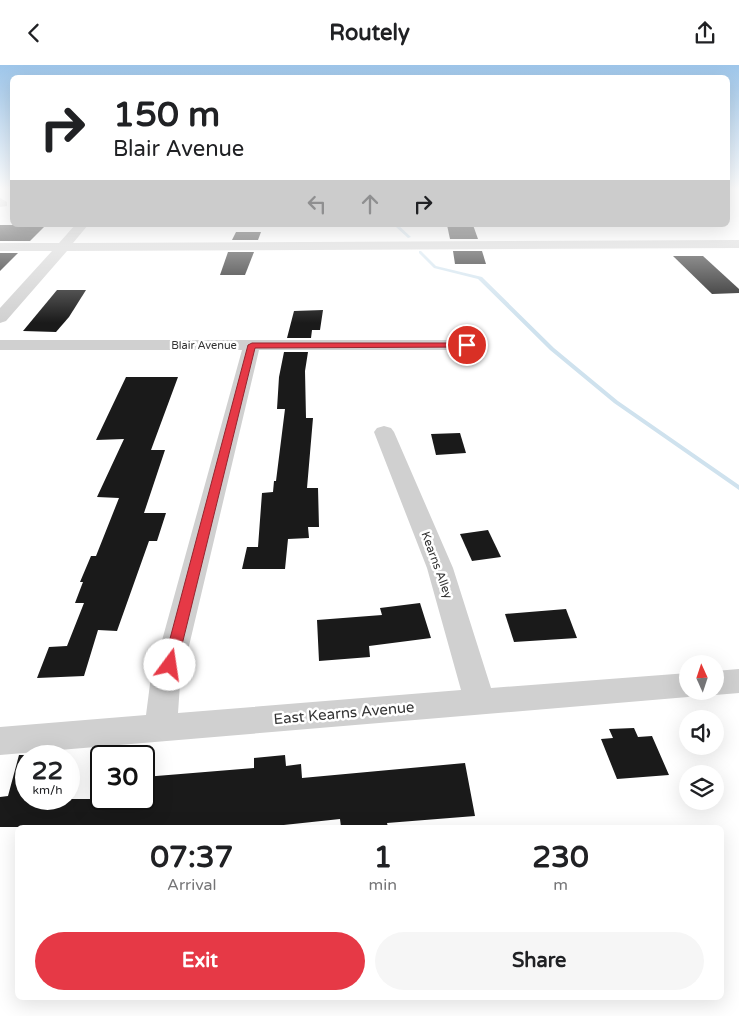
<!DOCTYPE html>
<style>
:root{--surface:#fff;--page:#f6f6f6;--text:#202124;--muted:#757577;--accent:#e63946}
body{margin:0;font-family:"Varela Round",sans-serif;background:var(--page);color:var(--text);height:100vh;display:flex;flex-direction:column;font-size:19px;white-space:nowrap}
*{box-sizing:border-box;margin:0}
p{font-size:16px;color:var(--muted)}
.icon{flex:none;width:28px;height:28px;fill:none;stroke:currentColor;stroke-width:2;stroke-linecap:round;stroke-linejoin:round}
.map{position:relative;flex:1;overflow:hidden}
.drawer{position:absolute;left:15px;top:760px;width:709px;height:175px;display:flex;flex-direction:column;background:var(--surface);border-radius:8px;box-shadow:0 5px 20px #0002}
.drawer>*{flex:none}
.banner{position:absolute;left:10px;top:10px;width:720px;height:152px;border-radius:8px;box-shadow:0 5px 20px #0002;background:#fff;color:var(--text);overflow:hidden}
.needle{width:32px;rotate:357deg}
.buttons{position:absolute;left:679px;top:590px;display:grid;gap:10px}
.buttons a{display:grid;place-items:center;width:45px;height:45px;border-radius:50%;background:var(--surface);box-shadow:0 5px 20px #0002;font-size:25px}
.speed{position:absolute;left:15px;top:680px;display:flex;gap:10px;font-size:25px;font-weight:700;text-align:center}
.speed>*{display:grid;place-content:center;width:65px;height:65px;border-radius:50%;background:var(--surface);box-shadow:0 5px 20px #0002;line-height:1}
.speed small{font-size:12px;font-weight:400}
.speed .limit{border:2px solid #111;border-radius:8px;background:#fff;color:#111}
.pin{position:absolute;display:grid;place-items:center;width:42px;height:42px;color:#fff;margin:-21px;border:2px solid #fff;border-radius:50%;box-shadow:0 1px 5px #0007}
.me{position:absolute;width:55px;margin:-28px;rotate:14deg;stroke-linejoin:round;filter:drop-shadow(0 0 4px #0008)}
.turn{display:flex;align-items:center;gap:18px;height:105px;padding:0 20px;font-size:22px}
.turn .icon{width:65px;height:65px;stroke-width:2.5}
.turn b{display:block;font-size:35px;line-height:42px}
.lanes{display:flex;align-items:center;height:48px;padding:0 20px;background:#0003;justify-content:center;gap:25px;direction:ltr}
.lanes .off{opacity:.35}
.eta{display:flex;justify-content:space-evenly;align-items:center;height:85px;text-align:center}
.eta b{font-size:30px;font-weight:800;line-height:35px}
.primary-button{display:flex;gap:10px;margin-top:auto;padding:10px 20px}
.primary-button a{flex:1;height:58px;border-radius:30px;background:var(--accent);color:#fff;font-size:20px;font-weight:800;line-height:58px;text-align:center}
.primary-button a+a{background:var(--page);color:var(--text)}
header{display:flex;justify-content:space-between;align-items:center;height:65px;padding:0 20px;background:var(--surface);font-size:22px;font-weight:800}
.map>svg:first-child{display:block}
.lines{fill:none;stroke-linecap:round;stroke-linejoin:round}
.stream{fill:#cfe2ee;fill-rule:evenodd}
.building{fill:#1a1a1a}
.minor{fill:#d0d0d0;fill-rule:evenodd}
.route{fill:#e63946;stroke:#96252e}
.labels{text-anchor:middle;stroke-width:5;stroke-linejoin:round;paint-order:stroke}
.far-street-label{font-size:11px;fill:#333;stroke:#fff}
.street-label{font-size:12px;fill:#333;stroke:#fff}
.near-street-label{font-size:15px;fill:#333;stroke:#fff}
</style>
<header><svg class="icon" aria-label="back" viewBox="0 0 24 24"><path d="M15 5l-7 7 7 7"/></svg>Routely<svg class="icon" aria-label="share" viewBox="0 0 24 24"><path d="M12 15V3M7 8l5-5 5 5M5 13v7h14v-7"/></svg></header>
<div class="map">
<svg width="739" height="951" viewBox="0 0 739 951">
<rect width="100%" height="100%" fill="#fff"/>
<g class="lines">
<g class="stream">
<path d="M390,160H398L411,172L408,173L396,162Z"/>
<path d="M419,186H421L436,201L482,212L554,283L618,336L739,420V425L614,338L550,285L478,214L434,203L419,188Z"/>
</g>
</g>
<g class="building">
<path d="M0,160H46L30,176H0Z"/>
<path d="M447,160H473L478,174H450Z"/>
<path d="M236,167H261L258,175H232Z"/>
<path d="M453,186H482L486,199H455Z"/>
<path d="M228,187H254L245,210H220Z"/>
<path d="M0,188H18L0,206Z"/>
<path d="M673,191H703L739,224V228L712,229Z"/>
<path d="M57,225H86L69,252L56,267L23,266Z"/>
<path d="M323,245L320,265H312L311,273H287L294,246Z"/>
<path d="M284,287H308L305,306L306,353H313L307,423H318L319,462H308L309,473L288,474L285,504H242L247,482H258L262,428L273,427L274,416H276L285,344H277L279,312Z"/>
<path d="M126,312H178L151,385H165L144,448H166L157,476H149L117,566L98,565L84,611L37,613L49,582L67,581L84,538H75L83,517H80L91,491H96L119,433L97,432L124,374L96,375Z"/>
<path d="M460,368L466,388L436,390L431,369Z"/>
<path d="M488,465L501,492L472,496L460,469Z"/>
<path d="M420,538L431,573L369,581L370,592L319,596L317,555L382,550L380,543Z"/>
<path d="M566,544L577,573L514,577L505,549Z"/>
<path d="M634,663L638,672L652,671L669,710L617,714L601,674L613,673L609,664Z"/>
<path d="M19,690H26V734H144V712L254,703V693L285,690L286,701L301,699L302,713L465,698L475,751L387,758L388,762H341L340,754L265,762H0V732L8,731Z"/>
</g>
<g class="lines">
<g class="minor">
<path d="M0,133L7,137V141L0,142Z"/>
<path d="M75,160H88L73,178L739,175V183L67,186L6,256L0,258V243L52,186H0V178H59Z"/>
<path d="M0,275H467L473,276L476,280L473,284L467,285H259L180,619L178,648L461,625L427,503L374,367L377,363L384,361L391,363L394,367L453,503L491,623L688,608V626H700L688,632L0,690V662L146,650L150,619L242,285H0Z"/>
<path d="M739,604V628L715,630L704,627L715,626V606Z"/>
</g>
</g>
<linearGradient id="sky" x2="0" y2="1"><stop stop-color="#9ec6ea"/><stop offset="0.48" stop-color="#fff"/><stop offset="1" stop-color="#fff" stop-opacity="0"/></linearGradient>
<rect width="739" height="258" fill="url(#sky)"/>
<path class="route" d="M252,278H467L471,280L467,282L255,283L177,600L170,605L163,600L248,280Z"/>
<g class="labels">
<g class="far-street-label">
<text x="204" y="284">Blair Avenue</text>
</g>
<g class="street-label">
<text transform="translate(437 500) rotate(70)" y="4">Kearns Alley</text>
</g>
<g class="near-street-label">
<text transform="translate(344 648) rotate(-5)" y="5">East Kearns Avenue</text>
</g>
</g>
</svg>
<div class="buttons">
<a><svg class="needle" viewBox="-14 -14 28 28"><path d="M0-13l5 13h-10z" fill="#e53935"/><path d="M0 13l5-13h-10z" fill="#757577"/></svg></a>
<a><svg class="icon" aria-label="sound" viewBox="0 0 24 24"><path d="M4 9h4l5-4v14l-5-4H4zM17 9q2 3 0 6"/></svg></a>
<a><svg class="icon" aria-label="layers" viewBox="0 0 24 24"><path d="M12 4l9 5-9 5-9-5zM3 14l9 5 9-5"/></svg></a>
</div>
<div class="speed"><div>22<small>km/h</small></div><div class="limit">30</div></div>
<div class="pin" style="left:467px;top:280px;background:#d93025"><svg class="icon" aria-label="arrive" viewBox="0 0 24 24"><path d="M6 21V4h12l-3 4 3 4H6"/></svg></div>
<svg class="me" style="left:170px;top:600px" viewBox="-20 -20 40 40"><circle r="19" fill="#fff"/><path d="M0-13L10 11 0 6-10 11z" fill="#e63946"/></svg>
<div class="banner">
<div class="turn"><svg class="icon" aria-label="right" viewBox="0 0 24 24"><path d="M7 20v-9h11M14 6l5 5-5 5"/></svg><div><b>150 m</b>Blair Avenue</div></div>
<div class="lanes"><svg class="icon off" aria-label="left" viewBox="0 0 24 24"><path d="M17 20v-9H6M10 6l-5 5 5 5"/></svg><svg class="icon off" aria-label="ahead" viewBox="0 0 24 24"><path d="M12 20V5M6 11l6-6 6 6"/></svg><svg class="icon" aria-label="right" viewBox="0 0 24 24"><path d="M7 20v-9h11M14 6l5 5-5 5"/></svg></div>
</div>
<section class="drawer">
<div class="eta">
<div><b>07:37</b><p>Arrival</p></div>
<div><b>1</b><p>min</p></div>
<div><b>230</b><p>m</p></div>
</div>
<div class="primary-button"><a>Exit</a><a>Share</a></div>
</section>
</div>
